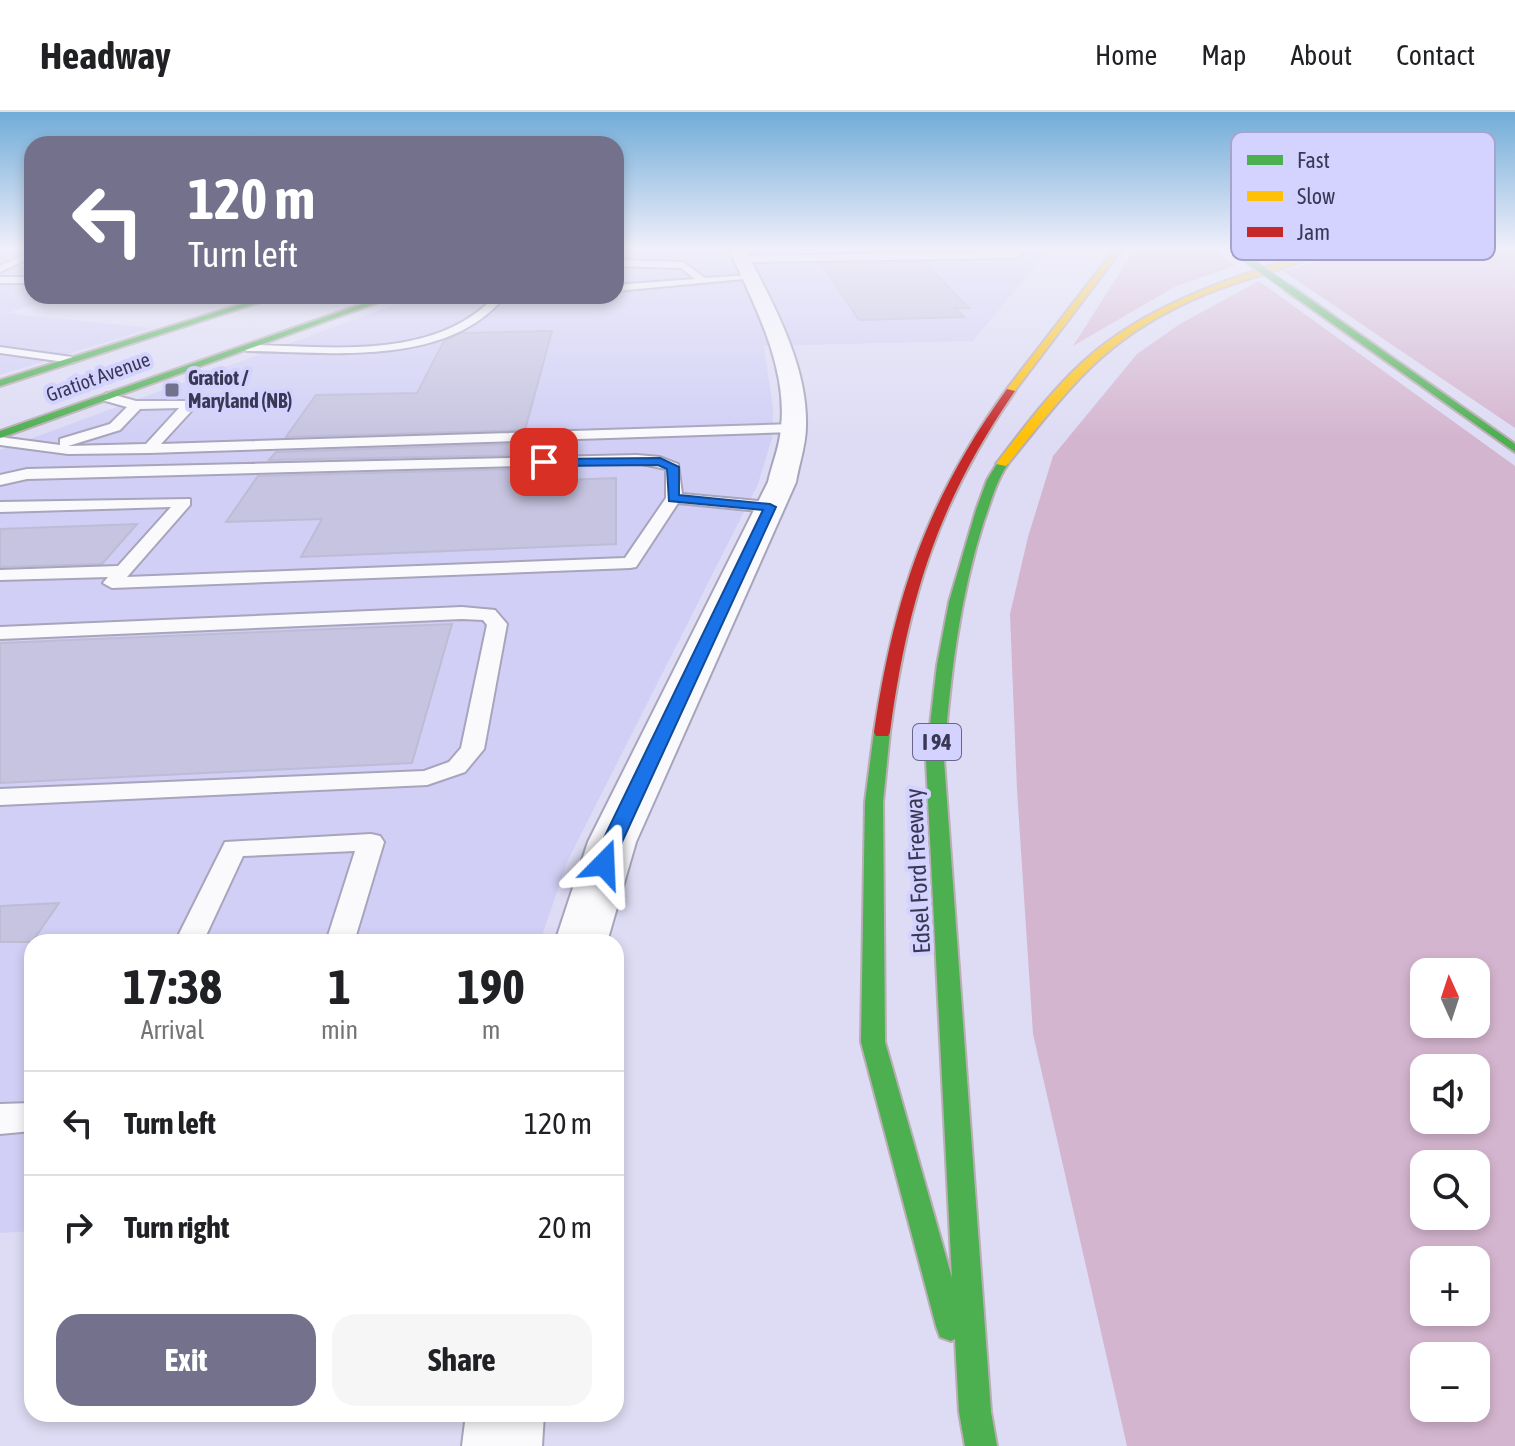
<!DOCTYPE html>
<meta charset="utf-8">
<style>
:root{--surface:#fff;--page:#f6f6f6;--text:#202124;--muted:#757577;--line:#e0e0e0;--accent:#74718d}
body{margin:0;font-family:"Asap Condensed",sans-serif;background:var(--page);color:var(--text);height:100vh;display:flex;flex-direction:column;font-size:30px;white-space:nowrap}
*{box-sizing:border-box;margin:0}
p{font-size:26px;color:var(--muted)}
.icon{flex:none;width:44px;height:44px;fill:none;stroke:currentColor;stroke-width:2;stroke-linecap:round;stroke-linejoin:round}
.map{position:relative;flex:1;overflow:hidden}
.panel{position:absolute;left:24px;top:822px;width:600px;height:488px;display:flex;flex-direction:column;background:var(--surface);border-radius:24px;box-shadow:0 4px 12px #0003}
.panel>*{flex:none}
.guide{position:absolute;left:24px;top:24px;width:600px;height:168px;border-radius:24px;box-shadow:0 4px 12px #0003;background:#74718d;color:#fff;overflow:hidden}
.needle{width:52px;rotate:357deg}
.buttons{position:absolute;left:1410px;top:846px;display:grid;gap:16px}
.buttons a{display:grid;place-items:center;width:80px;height:80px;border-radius:16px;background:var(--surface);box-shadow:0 4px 12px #0003;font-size:40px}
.pin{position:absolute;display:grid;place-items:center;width:68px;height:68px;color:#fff;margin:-34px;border-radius:16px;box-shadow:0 4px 12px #0006}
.me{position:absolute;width:88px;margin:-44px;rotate:21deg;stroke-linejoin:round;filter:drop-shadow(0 0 6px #0008)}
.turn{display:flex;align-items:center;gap:28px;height:168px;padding:0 32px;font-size:36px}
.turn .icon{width:104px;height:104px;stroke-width:2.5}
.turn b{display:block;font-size:56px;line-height:68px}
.eta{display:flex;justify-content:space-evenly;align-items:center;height:136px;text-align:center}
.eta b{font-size:48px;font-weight:700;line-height:56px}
.cta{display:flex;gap:16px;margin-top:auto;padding:16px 32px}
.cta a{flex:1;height:92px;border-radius:24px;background:var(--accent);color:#fff;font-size:32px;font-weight:700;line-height:92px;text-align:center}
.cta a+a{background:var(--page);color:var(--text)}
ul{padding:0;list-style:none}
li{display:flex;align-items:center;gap:24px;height:104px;padding:0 32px;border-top:2px solid var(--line)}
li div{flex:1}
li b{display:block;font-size:30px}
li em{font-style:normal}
header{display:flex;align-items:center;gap:48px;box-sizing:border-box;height:112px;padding:0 40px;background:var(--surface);border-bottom:2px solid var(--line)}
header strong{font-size:38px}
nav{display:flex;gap:44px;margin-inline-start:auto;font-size:28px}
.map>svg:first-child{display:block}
.built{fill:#d1cff5}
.green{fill:#d4b5cf;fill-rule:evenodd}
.building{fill:#c6c4e0;stroke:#bebcd4;stroke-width:2}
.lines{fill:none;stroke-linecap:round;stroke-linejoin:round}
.lane-casing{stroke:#a7a4bc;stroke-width:4}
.street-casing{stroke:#a7a4bc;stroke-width:4}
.fast-casing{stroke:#baaeb5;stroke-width:4}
.slow-casing{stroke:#baaeb5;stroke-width:4}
.jam-casing{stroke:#baaeb5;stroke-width:4}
.lane{fill:#fafafd;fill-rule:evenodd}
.street{fill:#fafafd;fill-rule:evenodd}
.fast{fill:#4caf50;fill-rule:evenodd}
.slow{fill:#ffc107;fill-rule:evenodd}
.jam{fill:#c62828;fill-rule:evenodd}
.fast-bridge-casing{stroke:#baaeb5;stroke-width:9;stroke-linecap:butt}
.fast-bridge{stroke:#4caf50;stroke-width:7}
.route{fill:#1a73e8;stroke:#114b97;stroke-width:2}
.poi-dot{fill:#74718d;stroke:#d4d2ff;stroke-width:3}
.labels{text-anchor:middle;stroke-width:8;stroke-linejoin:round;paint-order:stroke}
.far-street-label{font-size:20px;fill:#3b3856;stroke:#d4d2ff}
.far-poi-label{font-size:20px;font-weight:bold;fill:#3b3856;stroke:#d4d2ff;text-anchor:start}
.shield{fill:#d4d2ff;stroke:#696689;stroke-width:2}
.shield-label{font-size:22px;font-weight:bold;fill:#3b3856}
.street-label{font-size:24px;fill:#3b3856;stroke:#d4d2ff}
.key{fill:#d4d2ff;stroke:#a6a4cc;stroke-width:2}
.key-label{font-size:22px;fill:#3b3856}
</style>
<header>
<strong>Headway</strong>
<nav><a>Home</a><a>Map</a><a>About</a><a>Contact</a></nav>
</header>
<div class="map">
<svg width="1515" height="1334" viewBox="0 0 1515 1334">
<rect width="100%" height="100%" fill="#dddcf4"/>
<g class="built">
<path d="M0,137H32V184H65L6,201L152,216L0,263Z"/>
<path d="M616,137H1049L973,229L764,234L773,296L772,326L758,372L567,750L540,830H32V1119L0,1121V338L418,184H616Z"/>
</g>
<g class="green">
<path d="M1135,137H1214L1235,154L1176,174L1073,234Z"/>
<path d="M1364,137H1515V316L1283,159Z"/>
<path d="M1259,169L1515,354V1334H1127L1033,922L1017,678L1010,502L1028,425L1053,344L1137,242L1180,212ZM1424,860H1476V912H1424ZM1424,956H1476V1008H1424ZM1424,1052H1476V1104H1424ZM1424,1148H1476V1200H1424ZM1424,1244H1476V1296H1424Z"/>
</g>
<g class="building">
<path d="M924,150L969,196H955L964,205L859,208L822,152Z"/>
<path d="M552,219L525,318L286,325L316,283L417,281L444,229L462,221Z"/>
<path d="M521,332L518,343L269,348L276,340Z"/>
<path d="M515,357L511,370L616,366V432L301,445L322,407L226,410L258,364Z"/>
<path d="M137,412L102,452L0,455V417Z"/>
<path d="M452,512L412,651L0,671V531Z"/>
<path d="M59,791L32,830H0V794Z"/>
</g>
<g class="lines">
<g class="lane-casing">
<g id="lane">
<path d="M1017,137H1025L1017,146L743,150L739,147L743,144L1014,140Z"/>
<path d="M32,139V145L0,160V154Z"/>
<path d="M616,148L683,150L705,166L749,163L754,166L616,179V173L695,167L681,156L616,154Z"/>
<rect x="0" y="165" width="32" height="6"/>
<path d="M495,184H505C448,256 328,240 247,239L241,236L247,233C327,234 434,250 495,184Z"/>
<path d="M0,235L72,245L78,248L72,251L0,241Z"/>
<path d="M107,281L136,289H195V295L161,332L794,312L801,316L794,320L149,341L68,342L0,333V325L60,333V327L110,312L127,295L102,288L101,285ZM179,296L146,332L68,334L120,318L140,297Z"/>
<path d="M637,343L660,345L678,352L682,382L770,390L778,395L770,400L678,391L636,455L630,456L112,476L103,471L108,465L0,468V458L118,454L171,395L0,400V390L190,387V393L127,465L625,446L666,386V357L637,351L27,367L0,373V363L27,357Z"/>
<path d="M462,495L495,498L507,512L484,637L465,660L427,673L0,693V677L424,659L449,650L461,636L487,513L483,508L462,507L0,527V515Z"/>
<path d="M371,722L380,724L384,730L354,830H326L355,739L243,744L203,830H175L225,730Z"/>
<path d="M32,991V1019L0,1022V992Z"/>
</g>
</g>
<g class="street-casing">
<g id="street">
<path d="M729,137H745C772,190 808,253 806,314C806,333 799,352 796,370L636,730L607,830H555L588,730L768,370C772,352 780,334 781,315C788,255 753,190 729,137Z"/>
<path d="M466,1302H544L542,1334H462Z"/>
</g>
</g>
<g class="fast-casing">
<g id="fast">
<path d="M1285,174H1291L1515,332V340L1285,178Z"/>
<path d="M267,184H279L0,274V268Z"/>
<path d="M385,184H396L0,326V319Z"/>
<path d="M998,350L1008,352C996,369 991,390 984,409C959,487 950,567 944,648L991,1300L997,1334H965L959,1300L955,1227L951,1229L940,1225L936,1214L861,930L865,690L874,620L876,616H888L890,620L883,690L885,930L952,1166L926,648L937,553L949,490L976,398L987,368Z"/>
</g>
</g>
<g class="slow-casing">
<g id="slow">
<path d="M1115,137H1122L1013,281H1007V277Z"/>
<path d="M1322,137H1333C1293,156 1247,165 1206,182C1105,224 1072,273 1006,354L996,352C1023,317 1051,279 1084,249C1150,189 1239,164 1322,137Z"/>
</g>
</g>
<g class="jam-casing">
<path id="jam" d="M1007,277L1015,279C938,390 908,487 890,620L888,624H876L874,620C894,485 927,388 1007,277Z"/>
</g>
<use href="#lane" class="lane"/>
<use href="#street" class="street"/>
<use href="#fast" class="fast"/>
<use href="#slow" class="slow"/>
<use href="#jam" class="jam"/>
<g class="fast-bridge-casing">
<path id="fast-bridge" d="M1238,141L1288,176"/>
</g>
<use href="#fast-bridge" class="fast-bridge"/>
</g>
<linearGradient id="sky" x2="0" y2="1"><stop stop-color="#71acd8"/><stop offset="0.42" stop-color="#f0effa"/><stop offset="1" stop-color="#f0effa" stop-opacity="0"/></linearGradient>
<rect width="1515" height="324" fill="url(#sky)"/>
<path class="route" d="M660,346L679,355V383L770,392L776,395L622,730L614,752L604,759L594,752L602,730L763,398L669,389L667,357L658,353L544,354L538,350L544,347Z"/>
<rect class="poi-dot" x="164" y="270" width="16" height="16" rx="4"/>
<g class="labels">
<g class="far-street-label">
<text transform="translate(98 265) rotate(-20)" y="7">Gratiot Avenue</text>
</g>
<g class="far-poi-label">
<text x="188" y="273">Gratiot /<tspan x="188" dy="23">Maryland (NB)</tspan></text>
</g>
<rect class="shield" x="913" y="612" width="48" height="36" rx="6"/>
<g class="shield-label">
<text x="937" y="638">I 94</text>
</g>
<g class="street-label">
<text transform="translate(918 759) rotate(-93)" y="8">Edsel Ford Freeway</text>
</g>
</g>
<rect x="1231" y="20" width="264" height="128" rx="12" class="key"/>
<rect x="1247" y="43" width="36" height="10" fill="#4caf50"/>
<rect x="1247" y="79" width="36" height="10" fill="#ffc107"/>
<rect x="1247" y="115" width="36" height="10" fill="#c62828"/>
<g class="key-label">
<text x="1297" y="56">Fast</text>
<text x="1297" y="92">Slow</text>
<text x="1297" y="128">Jam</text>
</g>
</svg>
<div class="buttons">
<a><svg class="needle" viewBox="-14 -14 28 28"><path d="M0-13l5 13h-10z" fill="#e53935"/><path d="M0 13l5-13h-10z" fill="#757577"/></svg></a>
<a><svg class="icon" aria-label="sound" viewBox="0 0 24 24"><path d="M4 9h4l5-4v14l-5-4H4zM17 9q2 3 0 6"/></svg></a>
<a><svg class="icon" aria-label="search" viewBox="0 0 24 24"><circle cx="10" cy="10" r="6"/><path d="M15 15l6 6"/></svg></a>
<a>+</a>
<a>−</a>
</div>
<div class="pin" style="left:544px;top:350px;background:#d93025"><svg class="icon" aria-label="arrive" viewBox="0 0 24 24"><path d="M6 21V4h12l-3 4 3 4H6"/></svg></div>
<svg class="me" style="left:604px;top:752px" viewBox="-20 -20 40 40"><path d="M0-17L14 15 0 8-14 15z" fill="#1a73e8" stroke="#fff" stroke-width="4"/></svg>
<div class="guide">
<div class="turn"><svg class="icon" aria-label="left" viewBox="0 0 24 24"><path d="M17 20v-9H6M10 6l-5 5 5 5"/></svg><div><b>120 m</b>Turn left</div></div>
</div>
<section class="panel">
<div class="eta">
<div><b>17:38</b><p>Arrival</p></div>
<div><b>1</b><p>min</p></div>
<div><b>190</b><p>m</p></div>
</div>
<ul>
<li><svg class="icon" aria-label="left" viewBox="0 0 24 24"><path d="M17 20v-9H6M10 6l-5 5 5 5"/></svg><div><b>Turn left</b></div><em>120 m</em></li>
<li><svg class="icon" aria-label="right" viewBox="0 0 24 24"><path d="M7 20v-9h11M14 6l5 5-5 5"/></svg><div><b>Turn right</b></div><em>20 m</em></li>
</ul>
<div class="cta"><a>Exit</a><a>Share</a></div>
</section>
</div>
